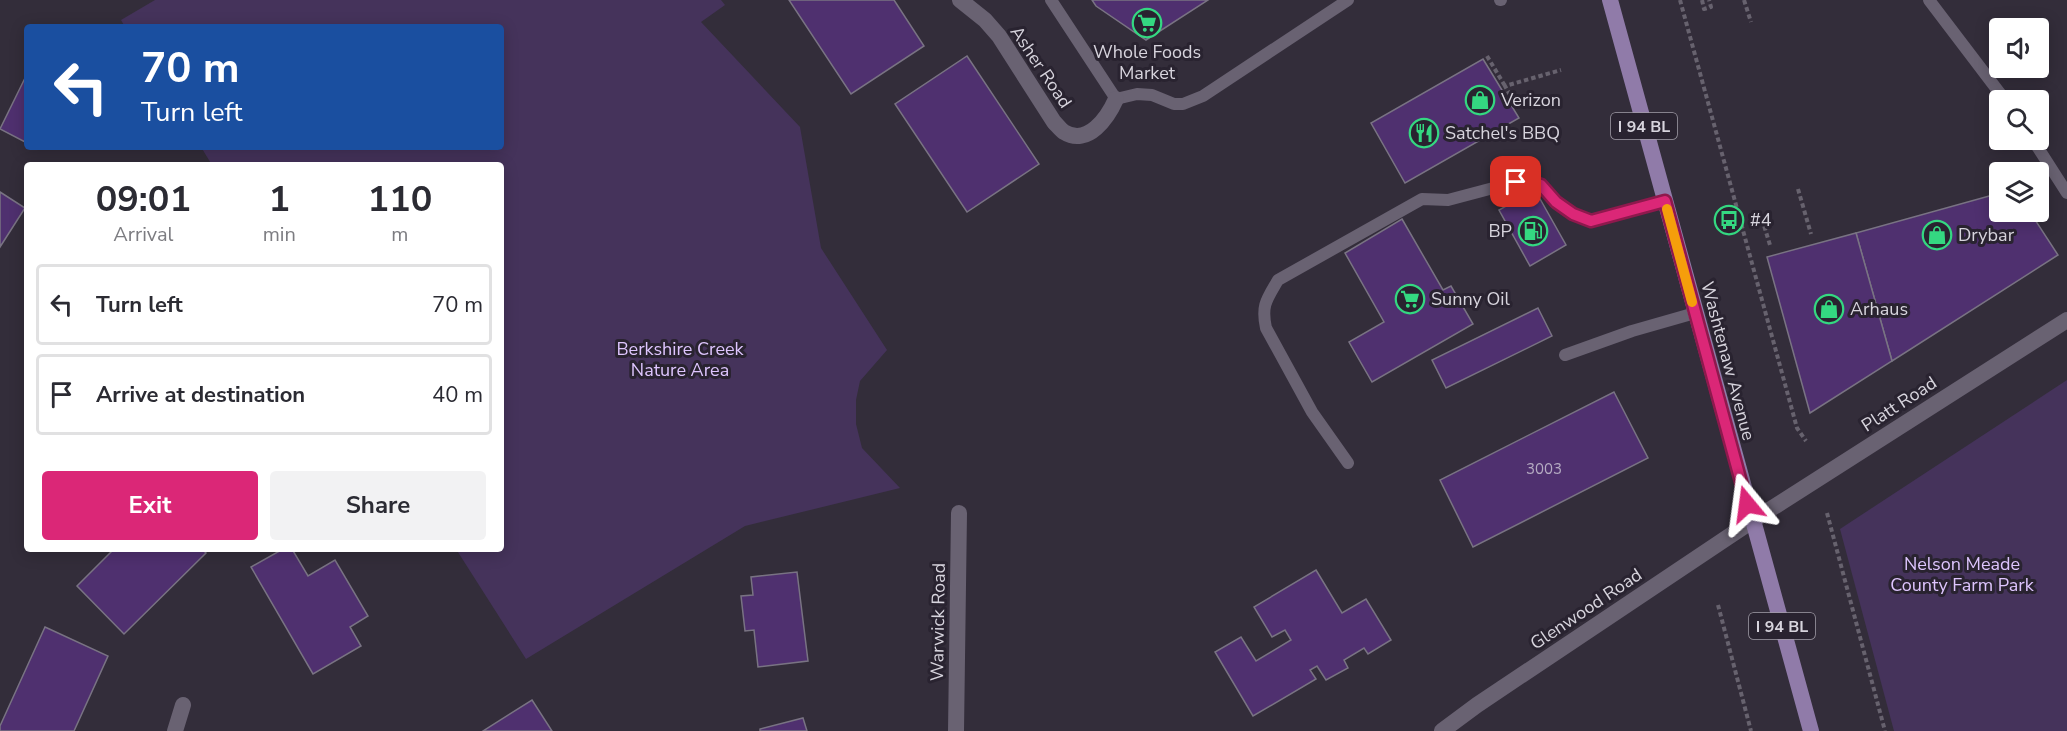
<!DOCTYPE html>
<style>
:root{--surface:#fff;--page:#f2f2f3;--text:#2b2b33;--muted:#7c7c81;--line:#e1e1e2;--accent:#db2777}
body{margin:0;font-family:"Nunito Sans",sans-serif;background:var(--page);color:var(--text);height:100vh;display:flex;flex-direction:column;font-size:22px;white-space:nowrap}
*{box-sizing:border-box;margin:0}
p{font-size:20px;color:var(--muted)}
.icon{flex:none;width:33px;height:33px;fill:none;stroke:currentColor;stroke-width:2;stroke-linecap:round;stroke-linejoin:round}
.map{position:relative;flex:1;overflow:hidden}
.side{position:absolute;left:24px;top:162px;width:480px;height:390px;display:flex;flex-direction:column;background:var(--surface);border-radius:6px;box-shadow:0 3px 15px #0003}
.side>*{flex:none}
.banner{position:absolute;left:24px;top:24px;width:480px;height:126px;border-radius:6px;box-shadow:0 3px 15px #0003;background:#1a4fa0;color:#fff;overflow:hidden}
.controls{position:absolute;left:1989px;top:18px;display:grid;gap:12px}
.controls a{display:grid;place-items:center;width:60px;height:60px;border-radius:6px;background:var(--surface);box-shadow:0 3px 15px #0003;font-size:30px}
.pin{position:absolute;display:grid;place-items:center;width:51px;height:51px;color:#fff;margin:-26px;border-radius:12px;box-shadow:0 3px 9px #0006}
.me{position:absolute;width:66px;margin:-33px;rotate:344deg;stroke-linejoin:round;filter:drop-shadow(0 0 4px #0008)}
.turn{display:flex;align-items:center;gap:21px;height:126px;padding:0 18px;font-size:27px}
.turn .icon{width:78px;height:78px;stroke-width:2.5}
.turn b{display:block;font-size:42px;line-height:51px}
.eta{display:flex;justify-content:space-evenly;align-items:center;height:102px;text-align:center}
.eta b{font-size:36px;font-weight:700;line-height:42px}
.cta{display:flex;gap:12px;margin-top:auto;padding:12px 18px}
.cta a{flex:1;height:69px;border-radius:6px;background:var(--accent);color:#fff;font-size:24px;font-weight:700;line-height:69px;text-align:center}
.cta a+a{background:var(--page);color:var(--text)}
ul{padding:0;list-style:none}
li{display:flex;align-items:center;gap:18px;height:81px;margin:0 12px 9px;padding:0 6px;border:3px solid var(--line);border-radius:6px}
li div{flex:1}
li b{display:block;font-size:22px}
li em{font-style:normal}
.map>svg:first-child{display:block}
.green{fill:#45335b}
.building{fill:#4f306f;stroke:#797383;stroke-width:1.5}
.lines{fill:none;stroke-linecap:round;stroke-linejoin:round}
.path{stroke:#67626e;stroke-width:4;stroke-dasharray:4.5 3;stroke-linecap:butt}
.service{stroke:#696272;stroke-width:12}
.minor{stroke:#696272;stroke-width:16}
.tertiary{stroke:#696272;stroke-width:16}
.primary{stroke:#907ba9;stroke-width:16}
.route-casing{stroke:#8e194d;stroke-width:15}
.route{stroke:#db2777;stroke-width:10}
.slow{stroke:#f59e0b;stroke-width:10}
.labels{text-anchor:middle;stroke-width:6;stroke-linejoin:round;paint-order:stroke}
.number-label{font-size:15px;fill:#b5abc2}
.shield{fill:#292330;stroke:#a39fa9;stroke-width:1.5}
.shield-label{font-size:16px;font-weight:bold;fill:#d7d4dd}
.poi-label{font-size:18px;fill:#d7d4dd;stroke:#292330;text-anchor:start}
.street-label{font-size:18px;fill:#d7d4dd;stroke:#292330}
.park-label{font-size:18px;fill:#dec5fe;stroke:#292330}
</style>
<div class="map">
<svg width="2067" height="731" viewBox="0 0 2067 731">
<rect width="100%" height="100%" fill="#332d3a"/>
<g class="green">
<path d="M155,0H721L725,5L701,22L800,127L821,248L887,350L860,381L856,400V424L862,448L900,488L745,526L526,659L456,549H501V165H212L201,147H501V27H125L121,20Z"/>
<path d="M2067,380V731H1894L1840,529Z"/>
</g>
<g class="building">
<path d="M789,0H894L924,46L851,94Z"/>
<path d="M1092,0H1208L1146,40L1096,6Z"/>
<path d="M967,56L1039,164L967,212L895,104Z"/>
<path d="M1483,59L1519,118L1405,183L1371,123Z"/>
<path d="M27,74V143L0,129Z"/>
<path d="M1535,190L1566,245L1530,266L1499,210Z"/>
<path d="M0,192L25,208L0,247Z"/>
<path d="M2000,193V212H2030L2058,255L1892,361L1856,233Z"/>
<path d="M1402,219L1443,290L1451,286L1473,324L1372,382L1349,342L1384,322L1345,253Z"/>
<path d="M1856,233L1892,361L1810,413L1767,257Z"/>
<path d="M1538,308L1552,336L1446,388L1432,360Z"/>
<path d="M1614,392L1648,458L1473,547L1440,480Z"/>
<path d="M114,549H202L206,553L124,634L77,586Z"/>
<path d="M283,549H292L308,576L335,560L368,616L350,627L361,646L313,674L251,567Z"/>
<path d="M1316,570L1342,613L1366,599L1391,640L1368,654L1364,648L1344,660L1348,668L1326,680L1317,666L1310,670L1316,679L1253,716L1215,652L1241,637L1256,661L1291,640L1285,630L1272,637L1254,607Z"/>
<path d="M797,572L808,661L758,667L754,630L745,631L741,596L753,595L751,577Z"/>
<path d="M45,627L108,656L74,731H0V726Z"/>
<path d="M532,700L552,731H483Z"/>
<path d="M803,718L807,731H760V729Z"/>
</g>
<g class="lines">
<g class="path">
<path d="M1680,0L1797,428L1806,441"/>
<path d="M1702,0L1704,9L1711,7L1709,0"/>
<path d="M1744,0L1751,22"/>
<path d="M1487,56L1505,86"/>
<path d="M1510,95L1505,86L1561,70"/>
<path d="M1798,189L1811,234"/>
<path d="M1762,219L1770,245"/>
<path d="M1827,513L1885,731"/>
<path d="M1718,605L1751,731"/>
</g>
<g class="service">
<path d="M1051,0L1116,99L1137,94L1152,95L1174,104H1183L1203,96L1348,0"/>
<path d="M1500,0H1501"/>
<path d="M1929,0L2005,100"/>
<path d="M2033,140L2067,193"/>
<path d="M1565,355L1632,331L1695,313"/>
<path d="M1348,463L1312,412L1266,328C1261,305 1267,299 1278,280L1422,199L1448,200L1516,182L1528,181L1541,185L1556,202L1573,214L1591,221L1665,201"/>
</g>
<g class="minor">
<path d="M960,0L985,20L999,36L1054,122C1057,125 1061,130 1064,132C1088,147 1108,117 1116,99"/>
<path d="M175,731L183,705"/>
<path d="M956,731L959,513"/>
<path d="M1442,731L1477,705L1752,521"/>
</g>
<path class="tertiary" d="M1752,521L2067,320"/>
<path class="primary" d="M1610,0L1811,731"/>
</g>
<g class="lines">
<g class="route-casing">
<path id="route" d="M1516,182L1528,181L1541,185L1556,202L1573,214L1591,221L1665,201L1747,504"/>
</g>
<use href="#route" class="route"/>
<path class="slow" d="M1667,209L1692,302"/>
</g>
<defs>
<g id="supermarket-ring" transform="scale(1.5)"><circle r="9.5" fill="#292330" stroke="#34d881" stroke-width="1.5"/><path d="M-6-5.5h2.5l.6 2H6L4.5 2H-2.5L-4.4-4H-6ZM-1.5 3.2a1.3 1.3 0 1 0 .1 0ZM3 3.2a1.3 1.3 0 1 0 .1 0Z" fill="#34d881"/></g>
<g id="shop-ring" transform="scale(1.5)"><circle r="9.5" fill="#292330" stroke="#34d881" stroke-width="1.5"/><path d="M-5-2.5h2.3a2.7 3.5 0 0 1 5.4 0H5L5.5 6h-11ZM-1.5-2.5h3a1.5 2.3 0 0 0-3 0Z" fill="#34d881"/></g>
<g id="restaurant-ring" transform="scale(1.5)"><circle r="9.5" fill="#292330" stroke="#34d881" stroke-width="1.5"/><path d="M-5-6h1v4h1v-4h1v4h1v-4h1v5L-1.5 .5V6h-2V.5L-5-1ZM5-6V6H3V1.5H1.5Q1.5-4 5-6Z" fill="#34d881"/></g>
<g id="bus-ring" transform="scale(1.5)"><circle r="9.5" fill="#292330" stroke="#34d881" stroke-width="1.5"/><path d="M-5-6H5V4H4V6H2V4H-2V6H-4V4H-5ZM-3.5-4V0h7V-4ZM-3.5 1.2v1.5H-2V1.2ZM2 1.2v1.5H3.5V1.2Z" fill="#34d881"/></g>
<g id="fuel-ring" transform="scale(1.5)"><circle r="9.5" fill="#292330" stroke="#34d881" stroke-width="1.5"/><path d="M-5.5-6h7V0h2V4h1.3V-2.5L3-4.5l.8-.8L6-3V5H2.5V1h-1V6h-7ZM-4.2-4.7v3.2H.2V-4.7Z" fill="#34d881"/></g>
</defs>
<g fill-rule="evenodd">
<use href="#supermarket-ring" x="1147" y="23"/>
<use href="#shop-ring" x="1480" y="100"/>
<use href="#restaurant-ring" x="1424" y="133"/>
<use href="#bus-ring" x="1729" y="220"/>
<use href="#fuel-ring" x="1533" y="231"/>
<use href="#shop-ring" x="1937" y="235"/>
<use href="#supermarket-ring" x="1410" y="299"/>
<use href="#shop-ring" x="1829" y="309"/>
</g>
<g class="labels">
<g class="number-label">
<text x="1544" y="474">3003</text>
</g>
<g class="shield">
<rect x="1611" y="113" width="66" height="26" rx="4.5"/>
<rect x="1749" y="613" width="66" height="26" rx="4.5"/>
</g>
<g class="shield-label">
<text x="1644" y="132">I 94 BL</text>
<text x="1782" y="632">I 94 BL</text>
</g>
<g class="poi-label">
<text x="1147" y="58" text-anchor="middle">Whole Foods<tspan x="1147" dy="21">Market</tspan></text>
<text x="1501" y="106">Verizon</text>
<text x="1445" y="139">Satchel's BBQ</text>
<text x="1750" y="226">#4</text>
<text x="1512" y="237" text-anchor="end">BP</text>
<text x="1958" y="241">Drybar</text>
<text x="1431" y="305">Sunny Oil</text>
<text x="1850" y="315">Arhaus</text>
</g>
<g class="street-label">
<text transform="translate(1041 67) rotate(56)" y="6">Asher Road</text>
<text transform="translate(1728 361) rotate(75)" y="6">Washtenaw Avenue</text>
<text transform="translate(1899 404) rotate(-33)" y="6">Platt Road</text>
<text transform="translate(1586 609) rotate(-34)" y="6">Glenwood Road</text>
<text transform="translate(938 622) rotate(-89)" y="6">Warwick Road</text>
</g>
<g class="park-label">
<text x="680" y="355">Berkshire Creek<tspan x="680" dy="21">Nature Area</tspan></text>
<text x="1962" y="570">Nelson Meade<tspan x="1962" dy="21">County Farm Park</tspan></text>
</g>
</g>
</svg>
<div class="controls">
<a><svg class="icon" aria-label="sound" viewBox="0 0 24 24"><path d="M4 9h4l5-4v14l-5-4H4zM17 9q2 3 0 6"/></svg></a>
<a><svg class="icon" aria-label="search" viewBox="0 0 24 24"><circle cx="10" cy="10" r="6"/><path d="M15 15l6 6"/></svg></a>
<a><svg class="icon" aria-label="layers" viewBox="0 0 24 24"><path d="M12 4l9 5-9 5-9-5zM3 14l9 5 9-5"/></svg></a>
</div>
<div class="pin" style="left:1516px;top:182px;background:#d93025"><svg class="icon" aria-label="arrive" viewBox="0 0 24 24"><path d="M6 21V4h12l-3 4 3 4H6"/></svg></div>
<svg class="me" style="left:1747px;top:504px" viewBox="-20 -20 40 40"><path d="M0-17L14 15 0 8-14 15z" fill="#db2777" stroke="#fff" stroke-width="4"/></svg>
<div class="banner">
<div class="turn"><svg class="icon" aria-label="left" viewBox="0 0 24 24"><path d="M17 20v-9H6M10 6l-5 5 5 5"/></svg><div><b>70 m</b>Turn left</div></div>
</div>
<section class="side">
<div class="eta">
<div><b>09:01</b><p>Arrival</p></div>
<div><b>1</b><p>min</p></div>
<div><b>110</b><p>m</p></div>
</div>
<ul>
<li><svg class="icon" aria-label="left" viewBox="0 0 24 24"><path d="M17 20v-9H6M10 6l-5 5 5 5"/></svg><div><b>Turn left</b></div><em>70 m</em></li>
<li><svg class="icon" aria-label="arrive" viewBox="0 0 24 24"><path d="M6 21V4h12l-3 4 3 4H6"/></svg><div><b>Arrive at destination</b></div><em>40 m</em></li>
</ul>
<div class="cta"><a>Exit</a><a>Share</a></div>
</section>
</div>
